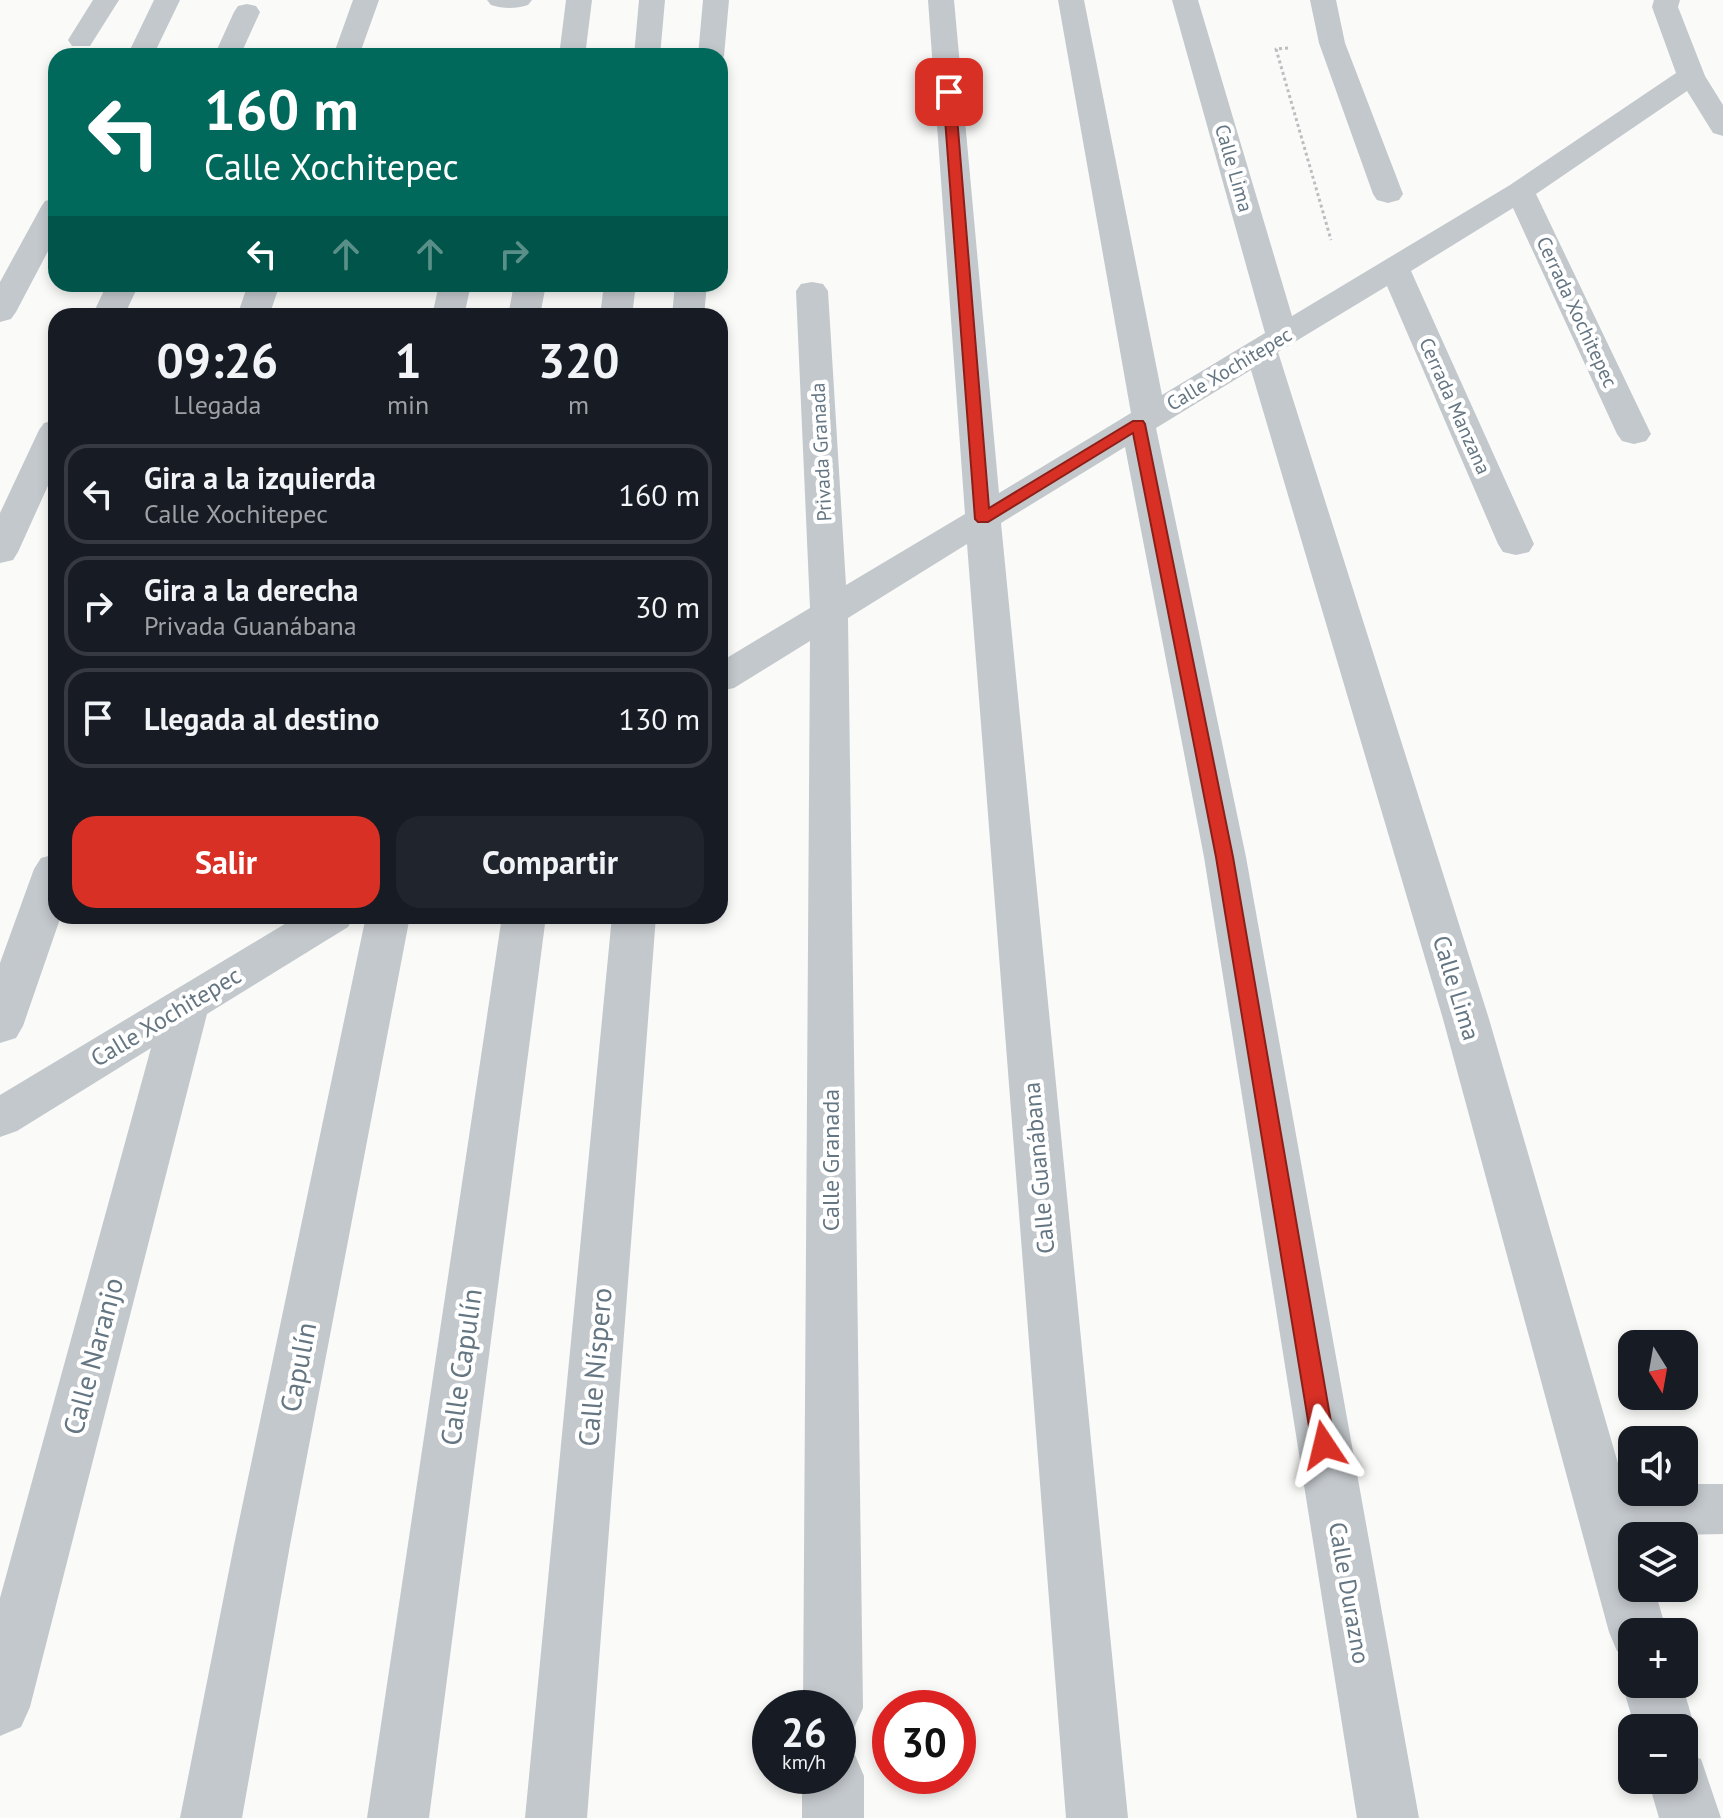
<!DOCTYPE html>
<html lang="es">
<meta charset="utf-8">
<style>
:root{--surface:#171b24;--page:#20242c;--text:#f1f3f6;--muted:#9ea1a6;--line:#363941;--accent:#d93025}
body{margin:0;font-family:"PT Sans",sans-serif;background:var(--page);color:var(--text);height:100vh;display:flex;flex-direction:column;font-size:30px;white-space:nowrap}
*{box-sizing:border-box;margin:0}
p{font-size:26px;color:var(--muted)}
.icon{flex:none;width:44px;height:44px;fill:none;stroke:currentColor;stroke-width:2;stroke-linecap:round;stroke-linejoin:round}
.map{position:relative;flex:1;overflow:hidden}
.side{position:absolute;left:48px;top:308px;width:680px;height:616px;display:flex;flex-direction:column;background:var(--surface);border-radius:24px;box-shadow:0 4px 12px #0003}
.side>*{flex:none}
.banner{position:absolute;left:48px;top:48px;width:680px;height:244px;border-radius:24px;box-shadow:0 4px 12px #0003;background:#00695c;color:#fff;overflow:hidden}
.needle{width:52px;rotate:169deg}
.fabs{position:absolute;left:1618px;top:1330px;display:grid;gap:16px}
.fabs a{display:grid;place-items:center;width:80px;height:80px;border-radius:16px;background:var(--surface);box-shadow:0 4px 12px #0003;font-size:40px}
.speed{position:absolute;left:752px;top:1690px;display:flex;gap:16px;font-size:40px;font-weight:700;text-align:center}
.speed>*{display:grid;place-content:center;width:104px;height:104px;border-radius:50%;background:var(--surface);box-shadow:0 4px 12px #0003;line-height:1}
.speed small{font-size:20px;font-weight:400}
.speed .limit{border:12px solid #d22;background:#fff;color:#111}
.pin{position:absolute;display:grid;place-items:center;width:68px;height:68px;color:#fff;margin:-34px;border-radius:16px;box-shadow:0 4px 12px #0006}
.me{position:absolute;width:88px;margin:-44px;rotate:350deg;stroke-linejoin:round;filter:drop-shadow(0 0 6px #0008)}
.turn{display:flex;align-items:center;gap:28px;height:168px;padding:0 24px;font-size:36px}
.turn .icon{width:104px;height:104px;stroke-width:2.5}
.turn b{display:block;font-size:56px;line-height:68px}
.lanes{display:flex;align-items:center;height:76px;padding:0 24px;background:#0003;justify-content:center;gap:40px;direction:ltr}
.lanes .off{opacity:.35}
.eta{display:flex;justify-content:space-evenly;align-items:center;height:136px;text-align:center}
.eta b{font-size:48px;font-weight:800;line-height:56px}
.action{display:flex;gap:16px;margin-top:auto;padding:16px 24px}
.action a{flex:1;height:92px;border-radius:24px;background:var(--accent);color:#fff;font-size:32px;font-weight:800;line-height:92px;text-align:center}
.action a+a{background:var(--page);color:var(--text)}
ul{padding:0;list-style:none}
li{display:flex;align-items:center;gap:24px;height:100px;margin:0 16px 12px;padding:0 8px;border:4px solid var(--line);border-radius:24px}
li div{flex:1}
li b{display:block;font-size:30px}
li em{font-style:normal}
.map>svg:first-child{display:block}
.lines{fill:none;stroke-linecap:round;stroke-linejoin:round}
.path{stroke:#bbbfc2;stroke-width:3;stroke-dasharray:3 3;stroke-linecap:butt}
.minor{fill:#c3c8cc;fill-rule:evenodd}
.route{fill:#d93025;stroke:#8d1f18;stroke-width:2}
.labels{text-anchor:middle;stroke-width:8;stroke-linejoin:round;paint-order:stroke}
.far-street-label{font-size:20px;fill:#657683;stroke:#fff}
.street-label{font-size:24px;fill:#657683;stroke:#fff}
.near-street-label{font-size:28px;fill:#657683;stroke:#fff}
</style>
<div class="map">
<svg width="1723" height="1818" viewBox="0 0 1723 1818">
<rect width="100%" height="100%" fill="#fafaf8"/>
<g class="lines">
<path class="path" d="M1288,48L1276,49L1331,240"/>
<g class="minor">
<path d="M93,0H119L90,46H72L68,40Z"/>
<path d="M154,0H180L153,56H127Z"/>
<path d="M353,0H379L359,56H333Z"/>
<path d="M487,0H532L528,5C516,9 503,9 491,5Z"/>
<path d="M566,0H592L585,56H559Z"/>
<path d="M639,0H665L660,56H634Z"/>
<path d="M703,0H729L724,56L721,62L720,56H698Z"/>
<path d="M928,0H954L999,493L1131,413L1058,0H1084L1162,395L1265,333L1172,0H1198L1292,316L1510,185L1676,73L1652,7L1654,0H1680L1678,7L1705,76L1723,105V136L1713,133L1687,91L1536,194L1651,434L1646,441L1634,444L1622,441L1617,434L1513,208L1411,271L1534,544L1529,552L1516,555L1503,552L1498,544L1387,286L1278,352L1489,1019L1624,1484H1632V1492H1684V1484H1723V1534L1632,1536V1588H1654L1667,1632H1632V1657L1617,1651L1609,1632L1443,1019L1251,370L1156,428L1246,857L1419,1818H1357L1204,857L1125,447L1001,523L1128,1818H1066L967,544L848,618L863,1708L854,1728L838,1735V1708H803L810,641L734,688L720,691V662L810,608L796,291L801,284L812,282L823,284L828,291L846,585L965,514Z"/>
<path d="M1310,0H1336L1345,43L1403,194L1399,200L1388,203L1377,200L1373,194L1319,43Z"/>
<path d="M247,4L256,6L260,12L240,56H214L234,12L238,6Z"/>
<path d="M56,198V236L16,312L11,319L0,322V282L41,207L45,201Z"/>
<path d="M107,284H139L124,316H92Z"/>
<path d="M248,284H280L269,316H237Z"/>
<path d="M439,284H471L464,316H432Z"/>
<path d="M514,284H546L540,316H508Z"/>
<path d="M604,284H636L632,316H600Z"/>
<path d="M675,284H707L704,316H672Z"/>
<path d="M56,420V468L18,552L13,560L0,563V513L39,430L44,423Z"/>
<path d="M56,854V916H61L23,1026L16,1038L0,1043V963L34,869L41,858Z"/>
<path d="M298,916H354L348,927L207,1014L30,1707L21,1727L0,1736V1598L151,1048L17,1131L0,1137V1095Z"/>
<path d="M366,916H410L290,1545L242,1818H180L234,1545Z"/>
<path d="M502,916H546L429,1818H367Z"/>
<path d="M612,916H656L587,1818H525Z"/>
<path d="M1631,1664L1632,1684H1682L1695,1728L1686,1749L1684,1750V1728H1635L1622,1684Z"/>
<path d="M838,1748L855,1755L864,1776V1818H802V1776H838Z"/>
<path d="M1684,1752L1701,1759L1721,1818H1659L1648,1780H1684Z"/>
</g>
</g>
<path class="route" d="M949,88L955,92L989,508L1133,421H1143L1145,424L1233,857L1335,1445L1332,1452L1324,1455L1316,1452L1312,1445L1216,857L1133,433L988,522H978L975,519L943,92Z"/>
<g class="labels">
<g class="far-street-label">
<text transform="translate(1234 168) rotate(74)" y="7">Calle Lima</text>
<text transform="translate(1577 312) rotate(65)" y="7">Cerrada Xochitepec</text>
<text transform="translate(1229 369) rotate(-31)" y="7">Calle Xochitepec</text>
<text transform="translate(1455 406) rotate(66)" y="7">Cerrada Manzana</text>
<text transform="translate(821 452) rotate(-93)" y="7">Privada Granada</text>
</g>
<g class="street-label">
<text transform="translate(1456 988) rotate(73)" y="8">Calle Lima</text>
<text transform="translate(166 1017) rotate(-31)" y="8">Calle Xochitepec</text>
<text transform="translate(831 1160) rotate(-90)" y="8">Calle Granada</text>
<text transform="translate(1039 1168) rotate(-95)" y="8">Calle Guanábana</text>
<text transform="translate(1349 1593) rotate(80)" y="8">Calle Durazno</text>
</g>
<g class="near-street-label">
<text transform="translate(93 1356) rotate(-75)" y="10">Calle Naranjo</text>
<text transform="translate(298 1367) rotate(-79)" y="10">Capulín</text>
<text transform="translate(461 1367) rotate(-82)" y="10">Calle Capulín</text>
<text transform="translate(595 1367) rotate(-85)" y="10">Calle Níspero</text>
</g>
</g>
</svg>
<div class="fabs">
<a><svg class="needle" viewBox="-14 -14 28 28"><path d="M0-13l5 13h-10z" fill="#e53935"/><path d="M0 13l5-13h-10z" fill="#9ea1a6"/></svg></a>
<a><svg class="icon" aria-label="sound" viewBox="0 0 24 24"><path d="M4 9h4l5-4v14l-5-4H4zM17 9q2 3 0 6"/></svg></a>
<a><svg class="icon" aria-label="layers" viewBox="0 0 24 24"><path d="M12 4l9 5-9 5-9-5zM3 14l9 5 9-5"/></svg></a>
<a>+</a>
<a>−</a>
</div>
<div class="speed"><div>26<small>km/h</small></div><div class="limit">30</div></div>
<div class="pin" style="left:949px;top:92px;background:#d93025"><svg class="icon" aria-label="arrive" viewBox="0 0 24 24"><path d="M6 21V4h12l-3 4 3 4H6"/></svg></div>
<svg class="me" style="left:1324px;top:1445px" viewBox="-20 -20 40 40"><path d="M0-17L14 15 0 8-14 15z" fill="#d93025" stroke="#fff" stroke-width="4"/></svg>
<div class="banner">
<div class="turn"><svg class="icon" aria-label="left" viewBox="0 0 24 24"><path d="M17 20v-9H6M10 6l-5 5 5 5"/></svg><div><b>160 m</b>Calle Xochitepec</div></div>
<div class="lanes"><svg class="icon" aria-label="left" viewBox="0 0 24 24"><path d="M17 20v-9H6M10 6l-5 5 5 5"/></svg><svg class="icon off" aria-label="ahead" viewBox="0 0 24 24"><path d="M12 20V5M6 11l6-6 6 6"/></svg><svg class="icon off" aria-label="ahead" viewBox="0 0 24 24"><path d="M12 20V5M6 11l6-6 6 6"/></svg><svg class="icon off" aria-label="right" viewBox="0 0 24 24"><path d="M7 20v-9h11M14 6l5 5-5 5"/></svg></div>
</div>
<section class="side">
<div class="eta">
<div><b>09:26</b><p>Llegada</p></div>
<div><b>1</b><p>min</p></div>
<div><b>320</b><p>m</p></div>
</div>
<ul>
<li><svg class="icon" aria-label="left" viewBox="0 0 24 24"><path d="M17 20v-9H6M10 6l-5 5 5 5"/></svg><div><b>Gira a la izquierda</b><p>Calle Xochitepec</p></div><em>160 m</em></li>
<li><svg class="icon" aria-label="right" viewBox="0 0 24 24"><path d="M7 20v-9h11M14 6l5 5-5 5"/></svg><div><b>Gira a la derecha</b><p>Privada Guanábana</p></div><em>30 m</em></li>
<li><svg class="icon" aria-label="arrive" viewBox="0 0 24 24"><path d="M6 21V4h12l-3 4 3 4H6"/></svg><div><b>Llegada al destino</b></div><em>130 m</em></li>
</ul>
<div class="action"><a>Salir</a><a>Compartir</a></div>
</section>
</div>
